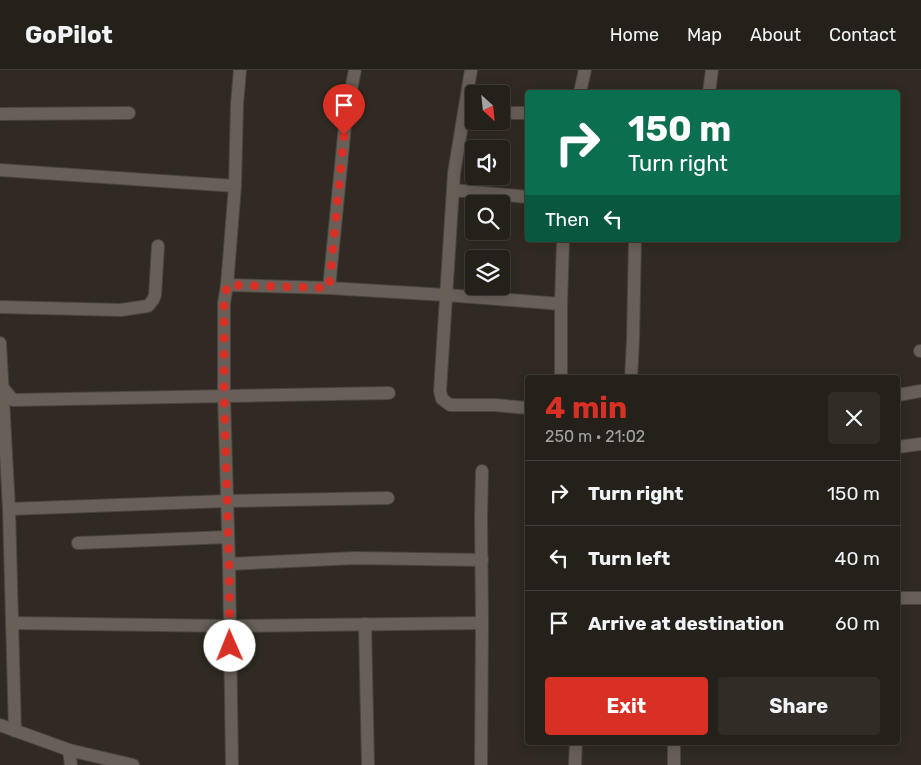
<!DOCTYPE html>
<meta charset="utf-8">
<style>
:root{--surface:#24201a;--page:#302d27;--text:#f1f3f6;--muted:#a3a3a2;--line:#413e39;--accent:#d93025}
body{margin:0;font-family:Rubik,sans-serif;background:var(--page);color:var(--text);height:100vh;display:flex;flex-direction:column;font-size:19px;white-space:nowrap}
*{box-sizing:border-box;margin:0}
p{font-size:16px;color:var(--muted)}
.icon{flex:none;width:28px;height:28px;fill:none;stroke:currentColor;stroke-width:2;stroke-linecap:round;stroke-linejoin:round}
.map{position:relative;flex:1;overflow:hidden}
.sheet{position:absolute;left:525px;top:305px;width:375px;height:370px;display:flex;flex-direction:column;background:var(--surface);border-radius:5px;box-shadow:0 2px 12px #0003,0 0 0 1px var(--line)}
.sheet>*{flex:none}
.top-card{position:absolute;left:525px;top:20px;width:375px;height:152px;border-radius:5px;box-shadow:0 2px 12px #0003,0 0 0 1px var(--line);background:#0b6e4f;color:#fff;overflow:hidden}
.needle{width:32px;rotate:153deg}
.buttons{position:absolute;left:465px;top:15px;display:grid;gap:10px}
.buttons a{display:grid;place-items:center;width:45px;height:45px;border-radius:5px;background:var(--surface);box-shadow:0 2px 12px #0003,0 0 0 1px var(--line);font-size:25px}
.pin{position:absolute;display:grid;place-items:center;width:42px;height:42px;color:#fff;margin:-51px -21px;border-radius:50% 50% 50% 0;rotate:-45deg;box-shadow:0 0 5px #0007}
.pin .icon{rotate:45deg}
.me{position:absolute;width:55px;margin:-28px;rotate:359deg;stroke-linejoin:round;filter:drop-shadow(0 0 4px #0008)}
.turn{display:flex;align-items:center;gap:18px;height:105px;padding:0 20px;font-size:22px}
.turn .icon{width:65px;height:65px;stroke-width:2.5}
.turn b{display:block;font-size:35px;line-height:42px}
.then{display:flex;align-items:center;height:48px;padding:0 20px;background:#0003;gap:10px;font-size:19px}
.round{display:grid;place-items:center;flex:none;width:52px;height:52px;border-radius:5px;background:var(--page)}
.head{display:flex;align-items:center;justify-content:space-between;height:85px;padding:0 20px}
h1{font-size:30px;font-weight:700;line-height:38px;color:var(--accent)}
.primary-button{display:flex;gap:10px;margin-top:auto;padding:10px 20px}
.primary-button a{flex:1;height:58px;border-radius:5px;background:var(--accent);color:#fff;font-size:20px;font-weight:700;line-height:58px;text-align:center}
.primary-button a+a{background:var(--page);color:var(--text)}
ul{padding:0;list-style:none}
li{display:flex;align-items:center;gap:15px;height:65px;padding:0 20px;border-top:1px solid var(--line)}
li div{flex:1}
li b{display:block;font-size:19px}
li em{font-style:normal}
header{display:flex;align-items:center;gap:30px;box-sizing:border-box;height:70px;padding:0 25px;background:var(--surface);border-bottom:1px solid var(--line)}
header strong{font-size:24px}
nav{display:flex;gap:28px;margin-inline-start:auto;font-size:18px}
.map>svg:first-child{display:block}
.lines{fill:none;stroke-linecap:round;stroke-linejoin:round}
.minor-casing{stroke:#4a453f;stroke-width:14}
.tertiary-casing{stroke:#4a453f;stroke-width:14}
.minor{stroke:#686058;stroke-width:12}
.tertiary{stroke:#686058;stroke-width:12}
.route{stroke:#d93025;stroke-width:9;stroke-dasharray:0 16.2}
</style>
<header>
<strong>GoPilot</strong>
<nav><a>Home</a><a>Map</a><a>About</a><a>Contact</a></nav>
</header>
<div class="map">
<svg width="921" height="695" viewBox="0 0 921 695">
<rect width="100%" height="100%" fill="#302a22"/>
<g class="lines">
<g class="minor-casing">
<g id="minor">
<path d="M471,0L454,103L440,321L442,329L450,335H495L528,338"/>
<path d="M580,22L585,0"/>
<path d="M709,22L712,0"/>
<path d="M501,43H528"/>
<path d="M0,44L129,43"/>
<path d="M0,100L235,116"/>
<path d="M453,120L528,127"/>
<path d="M227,215L329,218L446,225L561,234V308"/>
<path d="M329,218L346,45L355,0"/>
<path d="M561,234L563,170"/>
<path d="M0,237L121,240L148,236L153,230L155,225L158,176"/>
<path d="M0,273L9,439L15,661"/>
<path d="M920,281H921"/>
<path d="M631,308L633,270L635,170"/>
<path d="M0,317H2L13,330L389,323"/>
<path d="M898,325L921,321"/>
<path d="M898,377L921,374"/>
<path d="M9,439L227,431L388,428"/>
<path d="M78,473L228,467"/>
<path d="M229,494L356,488L482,490"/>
<path d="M898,528H921"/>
<path d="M12,553L229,556L482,553"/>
<path d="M365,554L368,695"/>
<path d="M69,680L71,695"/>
<path d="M232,695L229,494L224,326V233L227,215L235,116L237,34L240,0"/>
<path d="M481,695L482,553L481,446L482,401"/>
<path d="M575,695L576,672"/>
<path d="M674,695V672"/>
</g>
</g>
<g class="tertiary-casing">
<path id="tertiary" d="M0,655L69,680L133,695"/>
</g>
<use href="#minor" class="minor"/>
<use href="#tertiary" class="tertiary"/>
</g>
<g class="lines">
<path class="route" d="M230,576L229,494L224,326V233L227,215L329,218L344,65"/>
</g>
</svg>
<div class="buttons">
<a><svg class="needle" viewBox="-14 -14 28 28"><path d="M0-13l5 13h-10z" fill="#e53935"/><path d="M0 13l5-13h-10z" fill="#a3a3a2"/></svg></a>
<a><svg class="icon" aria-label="sound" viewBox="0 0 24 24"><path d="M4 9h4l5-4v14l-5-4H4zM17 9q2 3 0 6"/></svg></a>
<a><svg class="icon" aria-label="search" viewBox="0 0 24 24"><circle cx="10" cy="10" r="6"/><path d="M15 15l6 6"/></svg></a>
<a><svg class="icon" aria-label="layers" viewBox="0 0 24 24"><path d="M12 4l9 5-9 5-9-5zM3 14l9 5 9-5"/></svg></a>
</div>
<div class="pin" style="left:344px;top:65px;background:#d93025"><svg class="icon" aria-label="arrive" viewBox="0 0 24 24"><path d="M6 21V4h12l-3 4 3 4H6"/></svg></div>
<svg class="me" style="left:230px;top:576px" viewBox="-20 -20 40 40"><circle r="19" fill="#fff"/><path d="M0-13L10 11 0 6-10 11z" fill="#d93025"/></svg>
<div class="top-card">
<div class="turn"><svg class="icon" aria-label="right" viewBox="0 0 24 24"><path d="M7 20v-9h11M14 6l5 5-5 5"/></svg><div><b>150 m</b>Turn right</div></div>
<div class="then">Then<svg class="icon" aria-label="left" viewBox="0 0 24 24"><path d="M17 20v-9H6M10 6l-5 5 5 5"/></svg></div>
</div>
<section class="sheet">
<div class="head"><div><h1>4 min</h1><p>250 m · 21:02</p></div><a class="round"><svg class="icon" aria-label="close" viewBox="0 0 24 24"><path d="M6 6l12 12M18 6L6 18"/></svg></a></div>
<ul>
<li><svg class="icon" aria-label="right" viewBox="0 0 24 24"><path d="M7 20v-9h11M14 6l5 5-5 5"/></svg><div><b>Turn right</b></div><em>150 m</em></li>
<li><svg class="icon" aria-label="left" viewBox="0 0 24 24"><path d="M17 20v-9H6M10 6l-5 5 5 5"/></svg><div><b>Turn left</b></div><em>40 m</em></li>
<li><svg class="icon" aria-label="arrive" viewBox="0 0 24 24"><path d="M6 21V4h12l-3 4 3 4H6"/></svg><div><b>Arrive at destination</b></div><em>60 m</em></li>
</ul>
<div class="primary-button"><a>Exit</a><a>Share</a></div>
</section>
</div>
